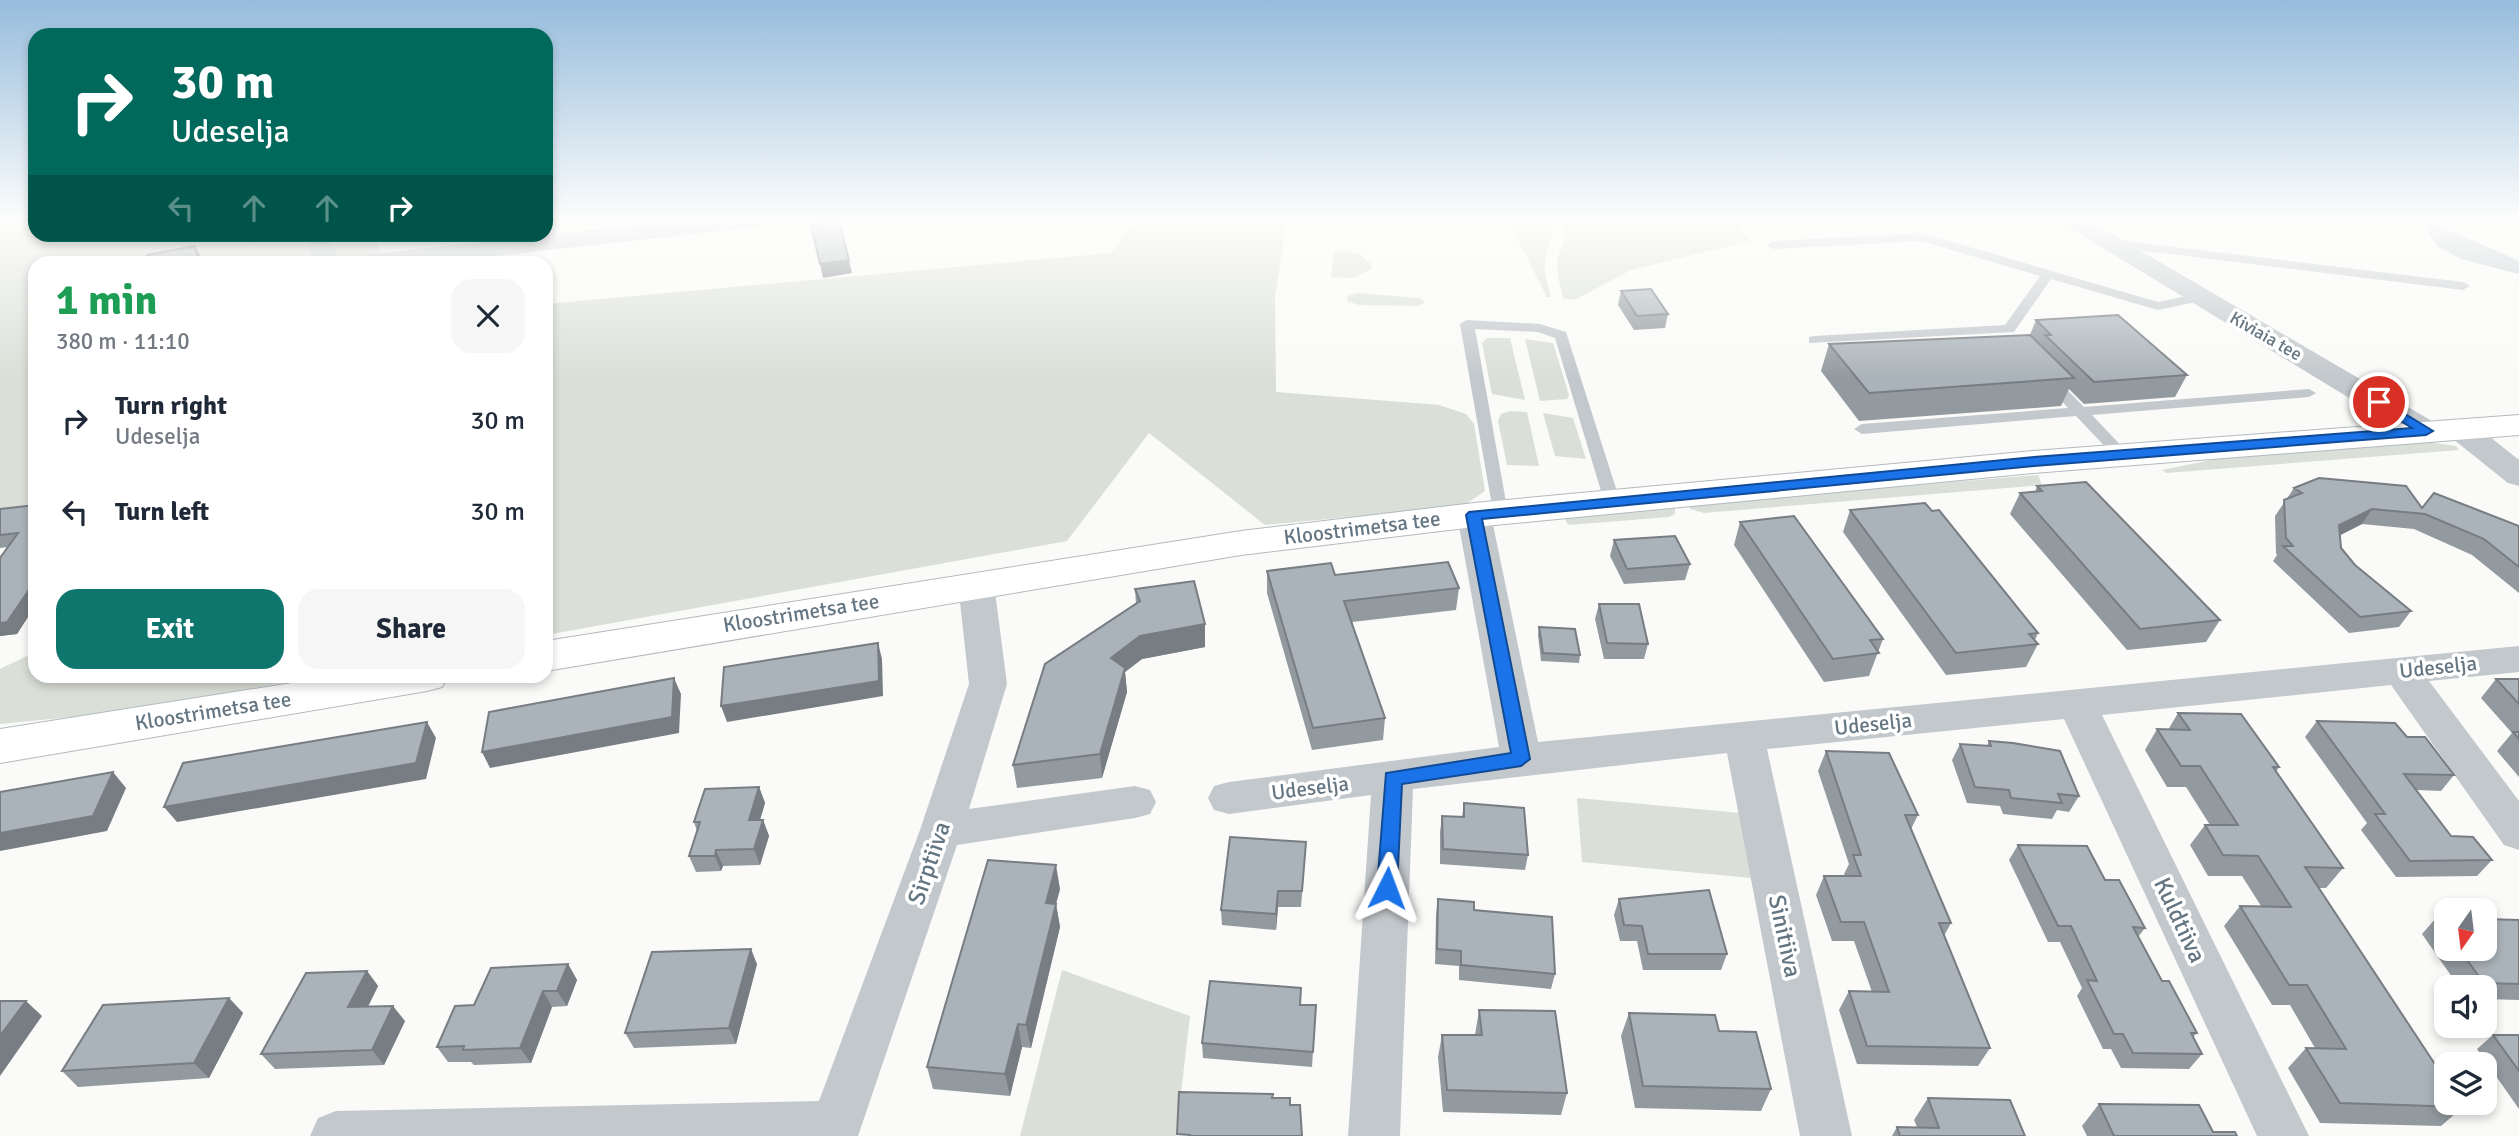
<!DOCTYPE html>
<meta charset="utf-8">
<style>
:root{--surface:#fff;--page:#f6f6f7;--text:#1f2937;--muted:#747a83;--accent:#0f766e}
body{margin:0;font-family:Signika,sans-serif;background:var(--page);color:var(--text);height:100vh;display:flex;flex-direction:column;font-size:26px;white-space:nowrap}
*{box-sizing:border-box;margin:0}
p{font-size:23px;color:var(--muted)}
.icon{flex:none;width:38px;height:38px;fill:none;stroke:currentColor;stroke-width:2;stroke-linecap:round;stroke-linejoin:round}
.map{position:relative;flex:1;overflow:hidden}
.side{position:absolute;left:28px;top:256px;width:525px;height:427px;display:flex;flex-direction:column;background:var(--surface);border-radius:21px;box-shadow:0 4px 10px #0003}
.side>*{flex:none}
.top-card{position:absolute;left:28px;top:28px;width:525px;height:214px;border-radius:21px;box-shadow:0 4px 10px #0003;background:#00695c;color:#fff;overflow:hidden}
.needle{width:46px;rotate:194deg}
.buttons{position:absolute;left:2434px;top:898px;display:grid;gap:14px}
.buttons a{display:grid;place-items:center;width:63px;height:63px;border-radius:14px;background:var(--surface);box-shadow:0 4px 10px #0003;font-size:35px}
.pin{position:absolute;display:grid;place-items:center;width:60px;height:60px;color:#fff;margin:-30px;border:4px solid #fff;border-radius:50%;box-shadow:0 2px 7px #0007}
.me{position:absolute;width:77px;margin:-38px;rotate:3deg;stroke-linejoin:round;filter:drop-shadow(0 0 5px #0008)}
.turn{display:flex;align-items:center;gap:24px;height:147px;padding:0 28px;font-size:32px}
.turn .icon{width:91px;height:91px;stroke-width:2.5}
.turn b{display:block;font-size:49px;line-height:60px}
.lanes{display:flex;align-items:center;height:66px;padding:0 28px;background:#0003;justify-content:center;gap:35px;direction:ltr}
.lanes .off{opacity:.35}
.round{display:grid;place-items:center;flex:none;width:74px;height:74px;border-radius:21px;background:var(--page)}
.head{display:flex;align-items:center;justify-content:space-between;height:119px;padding:0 28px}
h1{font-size:42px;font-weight:700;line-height:52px;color:#1e9e55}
.action{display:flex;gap:14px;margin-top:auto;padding:14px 28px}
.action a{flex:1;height:80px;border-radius:21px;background:var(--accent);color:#fff;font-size:28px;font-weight:700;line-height:80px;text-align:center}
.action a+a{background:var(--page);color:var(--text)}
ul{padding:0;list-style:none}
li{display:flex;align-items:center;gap:21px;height:91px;padding:0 28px}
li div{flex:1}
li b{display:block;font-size:26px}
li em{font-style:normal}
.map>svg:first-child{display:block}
.green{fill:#dadfd7}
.water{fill:#bbc7cb}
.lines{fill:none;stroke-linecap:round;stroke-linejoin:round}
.secondary-casing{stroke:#b3babf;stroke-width:2}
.lane{fill:#c3c8cc;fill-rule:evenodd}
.street{fill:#c3c8cc;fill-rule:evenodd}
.secondary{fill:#fff;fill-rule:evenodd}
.wall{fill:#929a9f}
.shaded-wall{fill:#777d82}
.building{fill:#aab3b9;stroke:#777d82;stroke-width:2}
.route{fill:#1a73e8;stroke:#114b97;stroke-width:2}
.labels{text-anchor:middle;stroke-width:7;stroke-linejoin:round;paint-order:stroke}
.far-street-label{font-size:18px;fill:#657683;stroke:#fff}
.street-label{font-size:21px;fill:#657683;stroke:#fff}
.near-street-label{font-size:24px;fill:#657683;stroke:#fff}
</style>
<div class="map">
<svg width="2519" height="1136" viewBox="0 0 2519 1136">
<rect width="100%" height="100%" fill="#fafaf8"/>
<g class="green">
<path d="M0,220H35V234L374,235L386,262H35V506L0,511Z"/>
<path d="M1134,220H1287L1275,296L1276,392L1439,405L1466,414L1474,424L1485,491L1463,506L1265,525L1149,433L1067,541L546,635V304L1111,253Z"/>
<path d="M1508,220H1550C1558,235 1545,248 1545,264C1544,275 1548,286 1551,297H1547Z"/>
<path d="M1563,220H1735L1749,241L1631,270L1574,300L1563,298C1561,287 1557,275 1557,264C1558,248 1571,236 1563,220Z"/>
<path d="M1343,251L1359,254L1372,265L1371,269L1353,278L1331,277L1334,252Z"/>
<path d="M1357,293L1419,298L1425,302L1419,306L1359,305L1347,301L1348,296Z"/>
<path d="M1487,338H1510L1525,400L1492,394L1482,343Z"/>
<path d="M1525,339L1553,343L1569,395L1567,399L1540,401Z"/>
<path d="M1510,411L1527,412L1539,466L1507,465L1498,421L1501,414Z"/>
<path d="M1543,413L1573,418L1586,459L1555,456Z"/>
<path d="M2422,441L2456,446L2459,450L2166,473L2162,470L2246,453Z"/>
<path d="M2038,475L2042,485L1704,513L1690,509V505L1696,503Z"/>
<path d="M1675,507V514L1669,517L1569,525L1566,522V518Z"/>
<path d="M35,652V676H322L113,713L0,724V669Z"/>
<path d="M1577,798L1740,813L1751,878L1582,862Z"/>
<path d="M1062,970L1190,1016L1176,1136H1020Z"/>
</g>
<path class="water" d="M2421,220L2436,224L2519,261V274L2461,259L2437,246Z"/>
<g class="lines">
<g class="secondary-casing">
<g id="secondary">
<path d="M2519,415V435L2033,473L1474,527L1241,555L546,671V641L1241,531L1474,503L2033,451Z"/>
<path d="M336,676H448L442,687L427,691L0,763V729Z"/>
</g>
</g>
<g class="lane">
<path d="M1922,233L2158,302L2200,293L2207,297L2205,300L2158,310L2051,279L2014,332L1809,343V337L1814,336L2005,325L2040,276L1921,241L1773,249L1767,245L1773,241Z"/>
<path d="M2109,239L2463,282L2470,286L2463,290L2104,246V240Z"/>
<path d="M1467,320L1540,324L1566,332L1620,501L1618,505L1612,506L1604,501L1555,338L1538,332L1475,329L1508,513L1506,517H1494L1460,324Z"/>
<path d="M2049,375L2054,376L2084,407L2309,389L2316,393L2309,397L2092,415L2130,455L2122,460L2116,458L2076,416L1862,434L1854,429L1862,424L2068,408L2042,379Z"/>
</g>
<g class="street">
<path d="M685,220H769L766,225L757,227L440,262H360L364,256L373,254Z"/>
<path d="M2057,220H2088L2437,424L2442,431L2437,438L2426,440L2415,438Z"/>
<path d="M304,234H329L340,262H314Z"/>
<path d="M2459,419L2470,421L2519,460V486L2508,483L2448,435L2444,428L2448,421Z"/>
<path d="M1474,505L1486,508L1491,515L1538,742L2519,646V672L2429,681L2519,801V850L2504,845L2391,685L2102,715L2309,1136H2257L2064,719L1767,749L1852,1136H1800L1727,753L1413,789L1400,1136H1348L1371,795L1229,814L1214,810L1208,798L1214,786L1229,782L1499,747L1457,515L1462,508Z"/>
<path d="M976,572L989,576L994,584L1007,684L969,809L1135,786L1150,790L1156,802L1150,814L1135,818L957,845L858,1136H310L318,1118L336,1111L819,1101L920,830L969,684L958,584L963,576Z"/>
</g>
<use href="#secondary" class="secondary"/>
</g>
<g class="wall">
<path d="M1621,291L1668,314L1665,328L1634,330L1618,305Z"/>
<path d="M2036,320L2187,375L2175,397L2084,404L2069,389L2061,406L1859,421L1821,371L1829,344L2030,335Z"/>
<path d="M2037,486L2220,620L2206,642L2127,650L2010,514L2020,493L2035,492Z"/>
<path d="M2294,488L2422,508L2519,526V593L2472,555L2414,529L2362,524L2340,535L2341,548L2355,565L2411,611L2399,627L2349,633L2273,561L2277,555L2276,553L2275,516Z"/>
<path d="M35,505V606L17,634L0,636V558L8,547L0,548V509Z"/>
<path d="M1850,510L2038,633L2035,640L2038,644L2026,667L1946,675L1843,532Z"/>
<path d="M1740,522L1883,639L1869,676L1824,682L1734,545Z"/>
<path d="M1614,540L1690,564L1685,580L1624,584L1610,556Z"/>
<path d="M1267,571L1335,575L1459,588L1456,610L1352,622L1385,718L1383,740L1312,750L1267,593Z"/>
<path d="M1135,589L1205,624V647L1142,659L1125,672L1127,692L1102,778L1017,788L1013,765L1136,604Z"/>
<path d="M1599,604L1648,644L1644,659H1604L1595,619Z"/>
<path d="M1539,627L1580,655L1579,663L1541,661L1538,635Z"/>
<path d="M2496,679H2519V777L2497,751L2512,733L2481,698Z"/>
<path d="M2178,713L2279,767L2276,772L2343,868L2326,888H2319L2463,1107L2441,1126L2320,1123L2288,1068L2306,1048H2315L2290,1005H2272L2224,926L2240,906H2261L2242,876H2208L2190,845L2205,825H2210L2186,787H2167L2145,750L2157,729L2168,730Z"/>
<path d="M2317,721L2407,737L2454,775L2441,791L2417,790L2451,836L2492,860L2477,876L2396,877L2361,830L2367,823L2305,737Z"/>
<path d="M1989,741L2079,796L2069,812L2057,810L2052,819L2003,814L2000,806L1967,803L1952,760L1960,744L1987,746Z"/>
<path d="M1826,751L1918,815L1911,829L1951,923L1944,936L1990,1048L1978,1066L1857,1064L1839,1010L1849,991L1872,992L1854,941H1832L1816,895L1824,876H1845L1844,874L1849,864L1818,771Z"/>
<path d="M759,787L765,803L760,820H763L769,836L760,865L723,866L721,871L696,872L689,856L697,831L694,822Z"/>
<path d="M1464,803L1528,855L1525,870L1440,864V832L1442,816L1462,817Z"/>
<path d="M2018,845L2105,880L2145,928L2138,937L2162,981L2197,1033L2193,1037L2202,1054L2189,1069L2121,1068L2111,1049H2103L2077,996L2082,988L2060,942H2048L2009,860Z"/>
<path d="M1305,858L1301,907H1278L1276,930L1222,925L1221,910Z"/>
<path d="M1060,889L1056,904L1060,927L1031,1048L1022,1047L1010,1096L933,1089L927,1067Z"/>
<path d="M1438,899L1474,910L1555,974L1551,989L1459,980V966L1435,964L1436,915Z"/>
<path d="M1619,899L1727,954L1721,970H1643L1637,941H1620L1614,915Z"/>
<path d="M2436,918H2446V948H2485L2519,920V1000L2485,999V987H2459L2422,934Z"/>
<path d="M568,964L577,980L567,1006L552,1007L531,1063L474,1065L471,1062H448L437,1047L474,1005Z"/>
<path d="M757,964L736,1044L634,1048L625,1033Z"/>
<path d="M367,971L378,986L368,1007L405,1021L384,1065L275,1069L261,1054Z"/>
<path d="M229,998L243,1013L209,1078L78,1087L62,1071Z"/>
<path d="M1301,1005H1316L1312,1067L1203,1058L1202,1043Z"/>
<path d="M1479,1010L1567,1093L1561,1115L1443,1112L1438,1057L1442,1035H1475Z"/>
<path d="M1629,1013L1719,1031L1771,1089L1761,1111L1635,1108L1621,1036Z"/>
<path d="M2493,1035H2519V1109L2477,1049Z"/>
<path d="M1928,1098L2025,1136H1892L1897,1127H1917L1914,1120Z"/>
<path d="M2099,1104L2213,1132L2237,1136H2087L2082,1126Z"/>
</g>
<g class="shaded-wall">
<path d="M195,246L203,260V262H198Z"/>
<path d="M849,260L852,273L823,278L820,264Z"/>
<path d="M2372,509L2362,524L2329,541L2339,525Z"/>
<path d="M35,581V606L17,634L0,636V623Z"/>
<path d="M1205,624V647L1142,659L1125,672L1127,692L1102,778L1100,754L1111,658L1140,636Z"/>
<path d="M878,643L882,659L883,696L727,722L721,706Z"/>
<path d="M674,678L681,694L679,733L490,768L482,752Z"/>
<path d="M427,722L436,738L426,779L177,822L164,807Z"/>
<path d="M113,772L126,788L107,831L0,851V833Z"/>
<path d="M759,787L765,803L755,836L749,820Z"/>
<path d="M763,820L769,836L760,865L754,849Z"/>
<path d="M716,850L723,866L721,871L715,856Z"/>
<path d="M1056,865L1060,889L1050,926L1046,903Z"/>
<path d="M1278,891V907L1276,930V914Z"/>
<path d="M1056,904L1060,927L1031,1048L1026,1025Z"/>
<path d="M751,949L757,964L736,1044L729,1028Z"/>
<path d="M568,964L577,980L567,1006L557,991Z"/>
<path d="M367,971L378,986L360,1022L348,1007Z"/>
<path d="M543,991L552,1007L531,1063L520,1048Z"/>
<path d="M229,998L243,1013L209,1078L194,1063Z"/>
<path d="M26,1001L42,1016L0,1076V1036Z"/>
<path d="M393,1006L405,1021L384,1065L372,1050Z"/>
<path d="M1018,1024L1022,1047L1010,1096L1005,1074Z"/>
</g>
<g class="building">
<path d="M839,221L849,260L820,264L811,225Z"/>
<path d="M195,246L198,262H148L147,255Z"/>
<path d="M1651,289L1668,314L1637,316L1621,291Z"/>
<path d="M2118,315L2187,375L2094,382L2045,335H2051L2036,320Z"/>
<path d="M2030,335L2074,378L1869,393L1829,344Z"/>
<path d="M2319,478L2406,486L2422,508L2434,493L2519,526V567L2484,539L2425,514L2372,509L2339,525L2341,548L2355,565L2411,611L2360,617L2283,546H2293L2286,538L2284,500L2302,493L2294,488Z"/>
<path d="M2086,482L2220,620L2140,629L2020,493L2042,491L2037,486Z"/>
<path d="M1925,503L1932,511L1939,510L2038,633L2029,634L2038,644L1956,653L1850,510Z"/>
<path d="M35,505V581L7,622L0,623V558L18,533L0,535V509Z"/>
<path d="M1794,516L1883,639L1870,640L1879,653L1833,659L1740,522Z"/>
<path d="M1675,536L1690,564L1627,569L1614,540Z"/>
<path d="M1448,562L1459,588L1344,601L1385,718L1313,728L1267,571L1331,563L1335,575Z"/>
<path d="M1194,581L1205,624L1140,636L1111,658L1125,668L1100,754L1013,765L1045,664L1140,601L1135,589Z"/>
<path d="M1599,604H1639L1648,644L1607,643Z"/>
<path d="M1539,627L1575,629L1580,655L1543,653Z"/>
<path d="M878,643L879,681L721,706L724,667Z"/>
<path d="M674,678L672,717L482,752L489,712Z"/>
<path d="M2496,679H2519V704Z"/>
<path d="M2178,713L2241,714L2279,767H2273L2343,868L2305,867L2446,1081V1102H2461L2463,1107L2340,1103L2306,1048L2346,1049L2307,985H2289L2240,906L2291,907L2258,856L2223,855L2205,825H2238L2200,766H2181L2157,729L2190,730Z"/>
<path d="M2317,721L2395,723L2407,737H2425L2454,775L2404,774L2451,836L2473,837L2492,860L2410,861L2375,814H2385Z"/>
<path d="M427,722L416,763L164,807L183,763Z"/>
<path d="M2513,732H2519V739Z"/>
<path d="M1989,741L2013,743L2060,751L2079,796L2058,794L2062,803L2011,798L2009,790L1975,787L1960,744L1991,746Z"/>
<path d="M1826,751L1889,753L1918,815H1905L1951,923H1939L1990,1048L1867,1046L1849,991L1889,992L1864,922H1841L1824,876H1861L1853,855H1861Z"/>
<path d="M113,772L93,816L0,833V792Z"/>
<path d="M759,787L749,820H763L754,849L716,850L715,856H689L700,822H694L705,789Z"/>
<path d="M1464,803L1524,808L1528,855L1443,849L1442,816L1464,817Z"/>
<path d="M1230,837L1306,842L1302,891H1278L1276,914L1221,910Z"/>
<path d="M2018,845L2087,846L2105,880H2119L2145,928L2133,927L2162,981H2169L2197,1033H2191L2202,1054L2133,1053L2123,1034H2114L2087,980L2097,981L2071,926H2058Z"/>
<path d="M988,860L1056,865L1046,903L1056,904L1026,1025L1018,1024L1005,1074L927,1067Z"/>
<path d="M1709,890L1727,954H1648L1642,926L1624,925L1619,899Z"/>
<path d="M1438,899L1474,902V910L1552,917L1555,974L1461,965V951L1437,949Z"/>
<path d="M2436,918H2446V932Z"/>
<path d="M2485,919L2519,920V984L2484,983L2458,948H2485Z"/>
<path d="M751,949L729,1028L625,1033L652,952Z"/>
<path d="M568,964L557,991H543L520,1048L463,1050L464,1046L437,1047L455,1006L474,1005L491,968Z"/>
<path d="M367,971L348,1007L393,1006L372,1050L261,1054L306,973Z"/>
<path d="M1210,981L1301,988L1300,1005H1316L1313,1052L1202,1043Z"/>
<path d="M229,998L194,1063L62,1071L103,1005Z"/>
<path d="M0,1001H26L0,1036Z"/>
<path d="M1479,1010L1555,1011L1567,1093L1447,1090L1442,1035H1482Z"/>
<path d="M1629,1013L1715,1015L1719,1031L1756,1032L1771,1089L1643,1086Z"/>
<path d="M2493,1035H2519V1071Z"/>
<path d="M1179,1092L1273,1094L1272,1098H1290V1105H1300L1302,1136H1190V1135L1177,1134Z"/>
<path d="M1928,1098L2010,1100L2025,1136H1900L1897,1127L1939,1128Z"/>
<path d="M2099,1104L2199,1105L2213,1132H2235L2237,1136H2114Z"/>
</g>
<linearGradient id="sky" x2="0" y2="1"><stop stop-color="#96bcdc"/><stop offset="0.58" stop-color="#fdfdfc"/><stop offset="1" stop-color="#fdfdfc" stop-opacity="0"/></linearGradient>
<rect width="2519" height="379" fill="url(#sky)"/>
<path class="route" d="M2379,398L2433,431L2426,435L2034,466L1482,519L1530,759L1521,766L1402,784L1397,888L1394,894L1387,897L1380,894L1377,888L1386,773L1511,753L1466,515L1469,512L2034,457L2412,428L2374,405L2372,402Z"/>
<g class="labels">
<g class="far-street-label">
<text transform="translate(2266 336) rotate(30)" y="6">Kiviaia tee</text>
</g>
<g class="street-label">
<text transform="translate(1362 528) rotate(-7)" y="7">Kloostrimetsa tee</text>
<text transform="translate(801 613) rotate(-9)" y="7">Kloostrimetsa tee</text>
<text transform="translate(2438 667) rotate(-6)" y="7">Udeselja</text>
<text transform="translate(213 711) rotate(-9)" y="7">Kloostrimetsa tee</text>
<text transform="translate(1873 724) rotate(-6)" y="7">Udeselja</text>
<text transform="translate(1310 788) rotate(-7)" y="7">Udeselja</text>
</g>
<g class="near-street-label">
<text transform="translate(929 863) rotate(-71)" y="8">Sirptiiva</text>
<text transform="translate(2180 920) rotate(65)" y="8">Kuldtiiva</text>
<text transform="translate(1785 936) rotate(78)" y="8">Sinitiiva</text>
</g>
</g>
</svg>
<div class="buttons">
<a><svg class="needle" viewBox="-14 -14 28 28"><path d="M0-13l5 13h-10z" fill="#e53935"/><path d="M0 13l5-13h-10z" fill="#747a83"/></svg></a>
<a><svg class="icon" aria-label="sound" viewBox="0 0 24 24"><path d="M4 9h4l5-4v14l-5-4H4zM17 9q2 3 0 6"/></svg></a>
<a><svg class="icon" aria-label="layers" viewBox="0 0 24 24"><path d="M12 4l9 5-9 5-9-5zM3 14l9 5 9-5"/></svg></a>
</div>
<div class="pin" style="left:2379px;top:402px;background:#d93025"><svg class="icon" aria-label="arrive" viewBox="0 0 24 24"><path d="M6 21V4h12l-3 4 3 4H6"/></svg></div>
<svg class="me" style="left:1387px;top:888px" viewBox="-20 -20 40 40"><path d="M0-17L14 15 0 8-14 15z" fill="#1a73e8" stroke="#fff" stroke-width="4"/></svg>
<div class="top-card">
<div class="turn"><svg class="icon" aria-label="right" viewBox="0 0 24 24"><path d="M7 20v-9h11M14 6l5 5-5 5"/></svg><div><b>30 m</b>Udeselja</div></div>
<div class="lanes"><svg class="icon off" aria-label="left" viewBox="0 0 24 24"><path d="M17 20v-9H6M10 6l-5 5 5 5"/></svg><svg class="icon off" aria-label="ahead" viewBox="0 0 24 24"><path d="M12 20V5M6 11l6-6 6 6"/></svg><svg class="icon off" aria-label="ahead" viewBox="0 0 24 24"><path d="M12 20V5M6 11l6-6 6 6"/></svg><svg class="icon" aria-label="right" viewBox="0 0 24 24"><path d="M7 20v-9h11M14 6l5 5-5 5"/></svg></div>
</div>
<section class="side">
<div class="head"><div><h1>1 min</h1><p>380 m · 11:10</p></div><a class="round"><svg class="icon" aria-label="close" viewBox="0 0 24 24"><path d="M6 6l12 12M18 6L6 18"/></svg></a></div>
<ul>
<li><svg class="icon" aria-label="right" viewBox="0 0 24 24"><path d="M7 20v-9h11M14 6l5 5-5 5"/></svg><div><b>Turn right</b><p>Udeselja</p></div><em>30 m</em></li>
<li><svg class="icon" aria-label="left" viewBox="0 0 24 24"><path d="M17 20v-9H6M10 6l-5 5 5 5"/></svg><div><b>Turn left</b></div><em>30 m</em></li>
</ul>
<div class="action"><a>Exit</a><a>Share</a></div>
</section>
</div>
